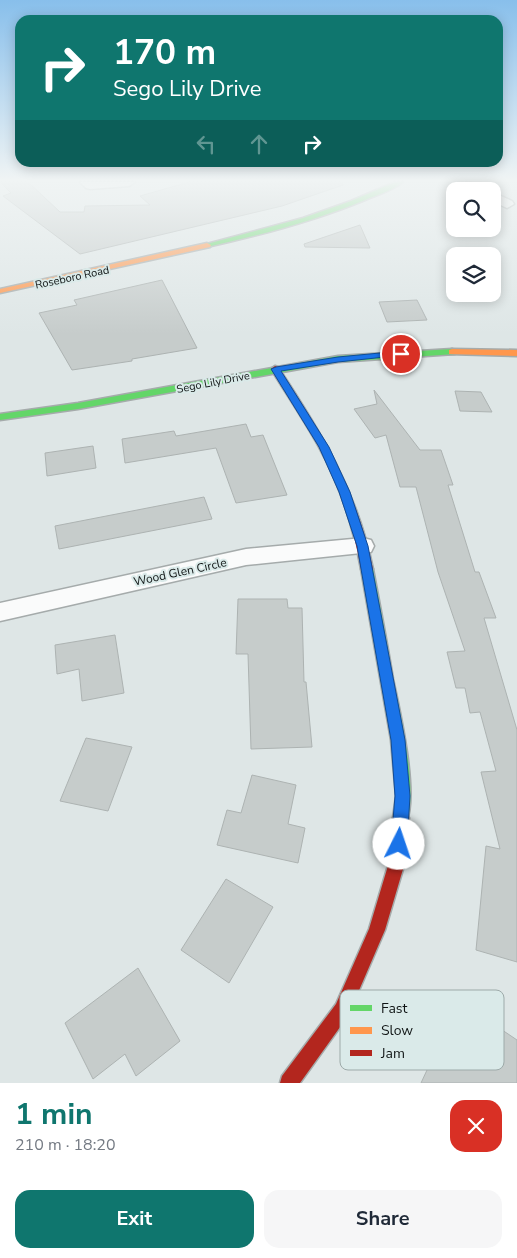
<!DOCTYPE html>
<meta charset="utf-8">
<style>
:root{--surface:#fff;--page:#f6f6f7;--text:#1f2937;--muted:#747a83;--accent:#0f766e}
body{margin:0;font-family:"Nunito Sans",sans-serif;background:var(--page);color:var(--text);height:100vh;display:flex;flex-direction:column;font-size:19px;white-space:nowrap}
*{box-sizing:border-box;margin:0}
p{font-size:16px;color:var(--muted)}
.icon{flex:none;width:28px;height:28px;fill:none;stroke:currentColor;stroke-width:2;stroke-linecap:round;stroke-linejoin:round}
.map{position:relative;height:1083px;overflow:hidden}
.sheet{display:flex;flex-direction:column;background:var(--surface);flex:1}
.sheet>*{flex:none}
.guide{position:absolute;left:15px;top:15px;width:488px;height:152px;border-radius:15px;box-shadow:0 2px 12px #0003;background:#0f766e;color:#fff;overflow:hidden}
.buttons{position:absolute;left:446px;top:182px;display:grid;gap:10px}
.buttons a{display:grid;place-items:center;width:55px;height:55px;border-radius:10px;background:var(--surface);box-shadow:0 2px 12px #0003;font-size:25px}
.pin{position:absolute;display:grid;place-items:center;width:42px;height:42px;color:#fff;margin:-21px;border:2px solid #fff;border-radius:50%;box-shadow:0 1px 5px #0007}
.me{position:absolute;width:55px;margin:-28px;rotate:4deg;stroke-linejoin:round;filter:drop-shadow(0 0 4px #0008)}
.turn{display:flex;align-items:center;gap:18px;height:105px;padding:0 15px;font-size:22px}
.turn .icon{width:65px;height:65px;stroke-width:2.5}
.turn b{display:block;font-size:35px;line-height:42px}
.lanes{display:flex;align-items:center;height:48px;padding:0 15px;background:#0003;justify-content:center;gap:25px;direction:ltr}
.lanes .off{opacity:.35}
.round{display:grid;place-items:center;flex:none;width:52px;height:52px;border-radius:15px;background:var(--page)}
.summary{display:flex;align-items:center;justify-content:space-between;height:85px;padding:0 15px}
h1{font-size:30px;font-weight:700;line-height:38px;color:var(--accent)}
.primary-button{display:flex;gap:10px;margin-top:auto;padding:10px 15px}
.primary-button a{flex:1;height:58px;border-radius:15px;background:var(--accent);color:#fff;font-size:20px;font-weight:700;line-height:58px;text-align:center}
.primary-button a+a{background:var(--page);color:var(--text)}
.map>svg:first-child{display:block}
.building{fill:#c6cccb;stroke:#adb3b2}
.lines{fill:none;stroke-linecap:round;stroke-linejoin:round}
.street-casing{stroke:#a5abab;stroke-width:3}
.fast-casing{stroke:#a5abab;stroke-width:3}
.slow-casing{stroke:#a5abab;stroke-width:3}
.jam-casing{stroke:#a5abab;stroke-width:3}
.street{fill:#fafbfb;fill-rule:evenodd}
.fast{fill:#63d668;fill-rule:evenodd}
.slow{fill:#ff974d;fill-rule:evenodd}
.jam{fill:#b3261e;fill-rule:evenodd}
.route{fill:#1a73e8;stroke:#114b97}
.labels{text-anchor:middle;stroke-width:4;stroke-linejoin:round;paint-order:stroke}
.far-street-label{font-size:11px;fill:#101515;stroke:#daeae9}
.street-label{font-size:12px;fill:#101515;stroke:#daeae9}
.key{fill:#daeae9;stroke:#9daaa9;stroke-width:1}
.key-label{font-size:14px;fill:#101515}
</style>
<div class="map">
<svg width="517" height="1083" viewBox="0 0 517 1083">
<rect width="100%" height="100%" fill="#dee6e6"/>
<g class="building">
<path d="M0,182H28L60,212H84L85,206L150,205L140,196L189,182H342L343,185L282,206L80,254L3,196L11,193Z"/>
<path d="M360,225L370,248L305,247L304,244Z"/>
<path d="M162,280L197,348L132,359V361L72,370L39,313L77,305L74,300Z"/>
<path d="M417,300L427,320L387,322L379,302Z"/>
<path d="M374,390L420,450H441L453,485H448L475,572H479L496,618H484L517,730V962L476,950L486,846L500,849L481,772L496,771L480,712L470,713L465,688H456L447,652L465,651L438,572L416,487H400L386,435L375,438L354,409L377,404Z"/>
<path d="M455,391L481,392L492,412L460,411Z"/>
<path d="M246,424L251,437L263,435L287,495L236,503L216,448L125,463L122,439L174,431L176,436Z"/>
<path d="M93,446L96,468L47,476L45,453Z"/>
<path d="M204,497L212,519L59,549L55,526Z"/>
<path d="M238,599H287L288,608H302L304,682H306L312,747L251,749L248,654H236Z"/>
<path d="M115,635L124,693L82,701L79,669L57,674L55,645Z"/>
<path d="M86,738L132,747L108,811L60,801Z"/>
<path d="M252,775L296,785L288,824L305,828L298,863L217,845L227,810L241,813Z"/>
<path d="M226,879L273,907L229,983L181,950Z"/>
<path d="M138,968L180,1041L136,1076L125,1054L93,1079L65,1023Z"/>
<path d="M459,1001L517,1040V1083H421Z"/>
</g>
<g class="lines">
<g class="street-casing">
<g id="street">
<path d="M80,182H135L129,186L90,189L86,188Z"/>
<path d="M453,182C465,182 480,181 489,191C477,192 461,191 453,182Z"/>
<path d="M492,192L512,201L514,204L507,208L492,201Z"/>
<path d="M363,538L371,540L374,546L371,552L246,565L0,621V603L246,549Z"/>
</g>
</g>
<g class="fast-casing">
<g id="fast">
<path d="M395,182H403C393,190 377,195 365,200C314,221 261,235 207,247L203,245L303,218L351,201Z"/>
<path d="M452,349L455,350V354L338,362L78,409L0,420V414L78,403L338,356Z"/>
<path d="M367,565L371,566L373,569C380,606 387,642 393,679C400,711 419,795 406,823L401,825L396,823L393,818L396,796L391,740L361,569L363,566Z"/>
</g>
</g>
<g class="slow-casing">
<g id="slow">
<path d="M207,243L211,245L210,247L0,293V289Z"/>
<path d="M452,349L517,350V356L449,354V350Z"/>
</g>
</g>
<g class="jam-casing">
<g id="jam">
<path d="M275,366L278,367C321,432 357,491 373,569L371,572H363L361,569C353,526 340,485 319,447C304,420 287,395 271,369Z"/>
<path d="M401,811L406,813L409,818L406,859L385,930L348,1016L300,1083H280L282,1076L336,1004L369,929L390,859L393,818L396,813Z"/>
</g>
</g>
<use href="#street" class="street"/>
<use href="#fast" class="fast"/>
<use href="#slow" class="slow"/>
<use href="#jam" class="jam"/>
</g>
<linearGradient id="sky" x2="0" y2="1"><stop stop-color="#88bfeb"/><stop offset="0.54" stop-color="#f0f4f4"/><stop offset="1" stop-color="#f0f4f4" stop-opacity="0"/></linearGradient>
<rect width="517" height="334" fill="url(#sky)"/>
<path class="route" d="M401,351L405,354L404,355L338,362L281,371L329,447L350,492L368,546L405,740L410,796L407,844L405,849L399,851L394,849L391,844L395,796L391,740L357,546L339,492L319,447L271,369L276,367L338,357Z"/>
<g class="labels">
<g class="far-street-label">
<text transform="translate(72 277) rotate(-12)" y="4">Roseboro Road</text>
<text transform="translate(213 382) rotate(-11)" y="4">Sego Lily Drive</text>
</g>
<g class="street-label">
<text transform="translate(180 572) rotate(-12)" y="4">Wood Glen Circle</text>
</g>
</g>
<rect x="340" y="990" width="164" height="80" rx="8" class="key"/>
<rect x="350" y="1005" width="22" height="6" fill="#63d668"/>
<rect x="350" y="1027" width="22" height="7" fill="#ff974d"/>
<rect x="350" y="1050" width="22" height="6" fill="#b3261e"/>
<g class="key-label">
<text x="381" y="1013">Fast</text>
<text x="381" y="1035">Slow</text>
<text x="381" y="1058">Jam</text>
</g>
</svg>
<div class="buttons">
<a><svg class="icon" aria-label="search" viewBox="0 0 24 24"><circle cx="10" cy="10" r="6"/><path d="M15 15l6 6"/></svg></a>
<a><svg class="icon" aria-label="layers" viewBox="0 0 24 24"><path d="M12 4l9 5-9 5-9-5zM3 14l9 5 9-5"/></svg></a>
</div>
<div class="pin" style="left:401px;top:354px;background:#d93025"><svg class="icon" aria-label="arrive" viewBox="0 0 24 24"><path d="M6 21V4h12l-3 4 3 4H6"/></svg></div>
<svg class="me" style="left:399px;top:844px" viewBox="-20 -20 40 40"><circle r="19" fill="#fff"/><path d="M0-13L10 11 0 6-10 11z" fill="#1a73e8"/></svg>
<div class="guide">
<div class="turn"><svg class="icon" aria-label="right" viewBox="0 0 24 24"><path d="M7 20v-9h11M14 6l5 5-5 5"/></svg><div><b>170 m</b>Sego Lily Drive</div></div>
<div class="lanes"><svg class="icon off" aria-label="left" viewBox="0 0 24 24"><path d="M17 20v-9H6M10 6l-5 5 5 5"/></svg><svg class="icon off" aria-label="ahead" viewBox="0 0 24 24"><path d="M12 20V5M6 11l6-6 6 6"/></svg><svg class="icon" aria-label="right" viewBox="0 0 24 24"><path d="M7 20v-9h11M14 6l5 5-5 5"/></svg></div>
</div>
</div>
<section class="sheet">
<div class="summary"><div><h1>1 min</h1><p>210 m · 18:20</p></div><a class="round" style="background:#d93025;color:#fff"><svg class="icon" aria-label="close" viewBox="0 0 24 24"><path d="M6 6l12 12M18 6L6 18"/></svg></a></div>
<div class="primary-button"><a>Exit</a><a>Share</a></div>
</section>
